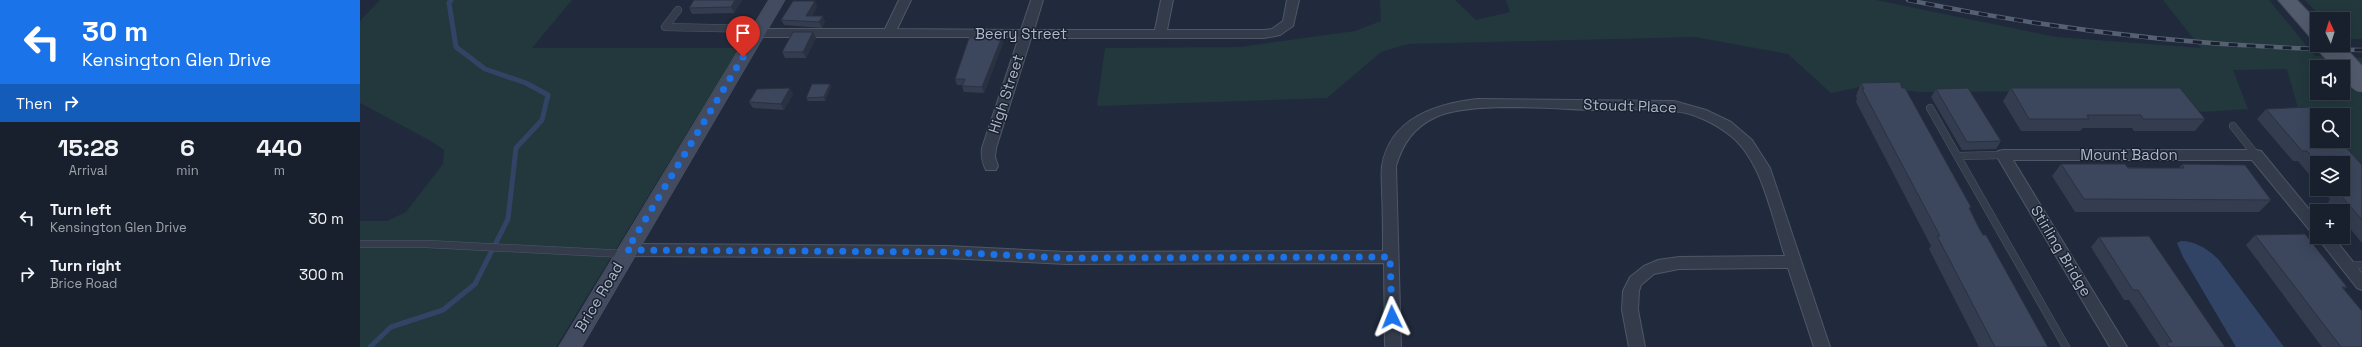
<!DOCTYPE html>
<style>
:root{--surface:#18202d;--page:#212835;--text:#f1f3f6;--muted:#9fa3aa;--line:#363e49}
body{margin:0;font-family:"Space Grotesk",sans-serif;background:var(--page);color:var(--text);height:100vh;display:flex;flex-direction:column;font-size:15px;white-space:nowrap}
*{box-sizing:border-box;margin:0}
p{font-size:13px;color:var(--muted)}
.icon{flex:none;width:22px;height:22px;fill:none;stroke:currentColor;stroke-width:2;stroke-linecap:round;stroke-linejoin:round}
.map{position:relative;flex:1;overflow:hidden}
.drawer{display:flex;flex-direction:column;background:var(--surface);width:360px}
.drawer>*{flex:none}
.top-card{background:#1a73e8;color:#fff;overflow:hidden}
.needle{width:26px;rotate:356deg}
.tools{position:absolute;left:1950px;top:12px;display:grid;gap:8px}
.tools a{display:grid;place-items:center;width:40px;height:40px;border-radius:0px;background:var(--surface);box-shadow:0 4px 16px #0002,0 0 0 1px var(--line);font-size:20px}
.pin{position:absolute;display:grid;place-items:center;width:34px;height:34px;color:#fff;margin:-41px -17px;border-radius:50% 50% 50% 0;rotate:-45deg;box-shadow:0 0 4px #0007}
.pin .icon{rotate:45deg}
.me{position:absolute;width:44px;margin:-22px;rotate:358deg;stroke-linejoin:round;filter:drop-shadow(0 0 3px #0008)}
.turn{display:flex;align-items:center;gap:14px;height:84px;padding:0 16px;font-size:18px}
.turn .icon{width:52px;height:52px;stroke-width:2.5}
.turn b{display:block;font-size:28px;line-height:34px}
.then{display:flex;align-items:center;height:38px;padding:0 16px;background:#0003;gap:8px;font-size:15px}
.eta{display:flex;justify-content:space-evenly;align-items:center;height:68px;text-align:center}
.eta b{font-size:24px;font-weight:800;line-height:28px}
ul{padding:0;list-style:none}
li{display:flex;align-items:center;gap:12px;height:56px;padding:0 16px}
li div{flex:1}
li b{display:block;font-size:15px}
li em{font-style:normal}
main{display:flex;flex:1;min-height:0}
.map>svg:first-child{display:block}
.green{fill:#22383d;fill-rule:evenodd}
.water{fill:#324465}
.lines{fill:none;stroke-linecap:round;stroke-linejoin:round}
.stream{stroke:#324465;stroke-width:5}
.lane-casing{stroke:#4f5766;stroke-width:8}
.street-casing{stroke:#4f5766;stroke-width:2}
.secondary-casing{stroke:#4f5766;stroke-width:1}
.primary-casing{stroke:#3d4555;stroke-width:2}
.lane{stroke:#343c4c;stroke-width:7}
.street{fill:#343c4c;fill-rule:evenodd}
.secondary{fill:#424b5f;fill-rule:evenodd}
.primary{fill:#525b6c;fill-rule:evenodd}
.rail-casing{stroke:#556073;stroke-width:4.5}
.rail{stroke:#192130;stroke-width:3;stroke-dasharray:9;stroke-linecap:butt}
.primary-bridge-casing{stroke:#3d4555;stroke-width:24;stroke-linecap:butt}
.primary-bridge{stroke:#525b6c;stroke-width:22}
.wall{fill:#343c4f}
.shaded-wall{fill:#2a3140}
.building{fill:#3c465c;stroke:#2a3140}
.route{stroke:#1a73e8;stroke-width:7;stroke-dasharray:0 12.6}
.labels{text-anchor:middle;stroke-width:3;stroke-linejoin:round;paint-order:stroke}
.street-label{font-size:15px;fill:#afb7c8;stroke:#192130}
</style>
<main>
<section class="drawer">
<div class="top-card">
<div class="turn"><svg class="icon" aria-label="left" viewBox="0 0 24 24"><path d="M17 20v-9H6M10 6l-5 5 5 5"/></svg><div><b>30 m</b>Kensington Glen Drive</div></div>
<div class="then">Then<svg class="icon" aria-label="right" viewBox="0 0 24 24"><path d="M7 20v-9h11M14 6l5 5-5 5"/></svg></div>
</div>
<div class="eta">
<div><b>15:28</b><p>Arrival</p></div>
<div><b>6</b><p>min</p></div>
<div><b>440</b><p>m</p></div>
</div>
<ul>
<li><svg class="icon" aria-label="left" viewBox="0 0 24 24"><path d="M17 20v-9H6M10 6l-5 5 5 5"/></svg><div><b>Turn left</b><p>Kensington Glen Drive</p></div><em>30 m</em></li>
<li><svg class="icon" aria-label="right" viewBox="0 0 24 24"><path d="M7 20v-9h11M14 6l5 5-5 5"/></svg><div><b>Turn right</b><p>Brice Road</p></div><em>300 m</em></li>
</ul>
</section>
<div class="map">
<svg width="2002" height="347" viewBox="0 0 2002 347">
<rect width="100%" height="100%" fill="#202a3c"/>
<g class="green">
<path d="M20,0H212L172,48H379L196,347H0V221H27L46,212L83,164L84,150L71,141L0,103V21Z"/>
<path d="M1020,0H1095L1116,20L1150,12L1146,0H1516L1696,37L1841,48L1803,0H1909L1955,56L2002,58V186L1962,141H1983V115H1957V136L1941,118L1927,69L1873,70L1888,109L1841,112L1817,96L1721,91L1559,92L1505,86L1471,93L1428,54L1335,37L1048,44L1021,52L967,98L737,106L745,48L880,47L995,31L1021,21ZM1957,67H1983V93H1957Z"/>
<path d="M1945,0H2002V39H1983V19H1963Z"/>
</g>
<path class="water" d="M1821,241C1836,241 1849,250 1859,260L1924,347H1876L1823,257L1817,243Z"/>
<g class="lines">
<path class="stream" d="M10,347L31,327L83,310L115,284L148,219L156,148L182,120L188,95L166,83L125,69L96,47L89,3L91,0"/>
<g class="lane-casing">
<g id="lane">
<path d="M318,10L305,27L400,29"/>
<path d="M1570,108L1706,347"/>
<path d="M1873,126L1896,155"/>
<path d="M1598,156L1643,155"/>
<path d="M0,244H67L265,254"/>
<path d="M1987,266L2002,265"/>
</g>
</g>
<g class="street-casing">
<g id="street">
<path d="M539,0H551L537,29L661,30L671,0H683L674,30H795L801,0H813L807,30H904L912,29L923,21L927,0H939L933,26L920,35L904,38H671L636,148L635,157L638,166L636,170H626C622,162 621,156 622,148L659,37H397L391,33L397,29H525Z"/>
<path d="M1117,99L1314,101L1346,110L1371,122L1392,140L1410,168L1470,347H1454L1428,268L1319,269L1294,274L1281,285L1279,291L1278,310L1285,347H1269L1262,310L1263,291L1270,277L1284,266L1298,260L1319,257L1425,256C1412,219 1403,162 1371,136C1356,124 1335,113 1314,111C1289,107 1261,110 1236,110C1194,109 1112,101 1076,117C1054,127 1043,143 1036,166L1041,347H1025L1024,263L706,264L586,258L267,256L262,254L260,250L262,246L267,244L586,246L706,252L1023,251C1023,232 1023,212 1022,193C1022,184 1021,174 1022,166C1030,118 1076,104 1117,99Z"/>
<path d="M1643,150H1896L1901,151L1957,219V235L1952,233L1892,160H1653L1767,347H1750L1636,155L1638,151Z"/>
<path d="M1957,237H1973L2002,273V290L1997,288Z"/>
</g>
</g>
<g class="secondary-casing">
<path id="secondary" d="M409,0H425L222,347H199Z"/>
</g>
<g class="primary-casing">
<path id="primary" d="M1918,0H1937L1957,21V39L1950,37Z"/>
</g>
<use href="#lane" class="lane"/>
<use href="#street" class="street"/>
<use href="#secondary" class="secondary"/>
<use href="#primary" class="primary"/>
<g class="rail-casing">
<path id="rail" d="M1548,0C1698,31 1848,48 2002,50"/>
</g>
<use href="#rail" class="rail"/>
<g class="primary-bridge-casing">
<path id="primary-bridge" d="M1968,45L2001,81"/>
</g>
<use href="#primary-bridge" class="primary-bridge"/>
</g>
<g class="wall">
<path d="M334,0H382L374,13L332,14L329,8Z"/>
<path d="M457,7L452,16L465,21L462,28L424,25L421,20Z"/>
<path d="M453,32L456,38L446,58H425L422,52Z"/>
<path d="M643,43L624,93L604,92L602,86V85H597L595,79Z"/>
<path d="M1501,83L1542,88L1611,207L1610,209L1619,228L1688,347H1619L1569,249L1571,246L1496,102L1497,99L1496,96Z"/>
<path d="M470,84L471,87L465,101H448L446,98Z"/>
<path d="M1651,88L1845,119L1835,131H1774L1772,128H1723L1720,131H1661L1643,101Z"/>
<path d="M1576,89L1641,141L1636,149L1602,150L1571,97Z"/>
<path d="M433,94L424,110L393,108L389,102Z"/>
<path d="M1906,109L2002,165V243L1983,220V211H1975L1968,202L1970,199L1961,189H1983V163H1957V184L1938,161H1933L1897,119Z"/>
<path d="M1701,164L1787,168H1819L1822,164L1911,200L1899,212H1715L1692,176Z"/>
<path d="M1895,235L1987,287L1984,289L2002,347H1962L1886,245Z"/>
<path d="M1739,237L1865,347H1800L1769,300H1764L1731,247Z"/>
</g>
<g class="shaded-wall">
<path d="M375,0H382L374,13L371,7Z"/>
<path d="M455,1L457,7L448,21L446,16Z"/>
<path d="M463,16L465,21L462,28L459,22Z"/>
<path d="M453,32L456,38L446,58L443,52Z"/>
<path d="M642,37L643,43L624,93L622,87Z"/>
<path d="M470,84L471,87L465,101L464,97Z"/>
<path d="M430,88L433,94L424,110L421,104Z"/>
</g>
<g class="building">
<path d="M334,0H375L371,7L329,8Z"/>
<path d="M433,1H455L446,16H463L459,22L421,20Z"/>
<path d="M433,32H453L443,52H422Z"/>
<path d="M642,37L622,87L602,86L605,79H595L609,38Z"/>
<path d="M1540,82L1542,88H1545L1611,207L1609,208L1619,228L1623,235H1626L1688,347H1635L1577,236H1580L1502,89H1504L1501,83Z"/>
<path d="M452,84H470L464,97L446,98Z"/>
<path d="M430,88L421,104L389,102L397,89Z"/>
<path d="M1608,88L1641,141L1607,142L1576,89Z"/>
<path d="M1651,88H1820L1845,119H1783L1781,115H1727L1729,119H1669Z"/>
<path d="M1950,107L1957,115V141H1980L2002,165V220L1978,192H1983L1980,189H1983V163H1957L1947,151H1942L1906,109Z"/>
<path d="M1701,164H1765L1768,168H1824L1822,164L1885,165L1911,200L1724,199Z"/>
<path d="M1945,234L1987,287H1982L2002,311V347H1981L1895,235Z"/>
<path d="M1789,236L1865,347H1809L1806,342H1812L1778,290H1773L1739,237Z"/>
</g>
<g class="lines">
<path class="route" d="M383,57L267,250L586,252L706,258L1030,257L1032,317"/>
</g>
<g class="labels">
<g class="street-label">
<text x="661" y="39">Beery Street</text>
<text transform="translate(646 94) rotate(-72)" y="5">High Street</text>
<text transform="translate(1270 106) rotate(2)" y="5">Stoudt Place</text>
<text x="1769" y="160">Mount Badon</text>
<text transform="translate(1701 251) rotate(59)" y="5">Stirling Bridge</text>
<text transform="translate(239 297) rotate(-59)" y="5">Brice Road</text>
</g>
</g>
</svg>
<div class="tools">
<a><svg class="needle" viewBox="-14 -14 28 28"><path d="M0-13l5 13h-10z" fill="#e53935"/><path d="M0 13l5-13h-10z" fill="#9fa3aa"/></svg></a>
<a><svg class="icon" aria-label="sound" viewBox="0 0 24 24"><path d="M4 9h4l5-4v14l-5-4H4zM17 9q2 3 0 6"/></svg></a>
<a><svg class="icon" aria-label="search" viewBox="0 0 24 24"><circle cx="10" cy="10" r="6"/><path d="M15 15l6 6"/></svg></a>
<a><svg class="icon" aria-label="layers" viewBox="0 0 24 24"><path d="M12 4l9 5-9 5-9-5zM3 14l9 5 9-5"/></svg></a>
<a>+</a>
</div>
<div class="pin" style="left:383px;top:57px;background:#d93025"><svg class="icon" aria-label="arrive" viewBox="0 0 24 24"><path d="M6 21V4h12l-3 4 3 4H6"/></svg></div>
<svg class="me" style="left:1032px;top:317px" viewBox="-20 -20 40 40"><path d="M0-17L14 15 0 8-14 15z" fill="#1a73e8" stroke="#fff" stroke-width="4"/></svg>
</div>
</main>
